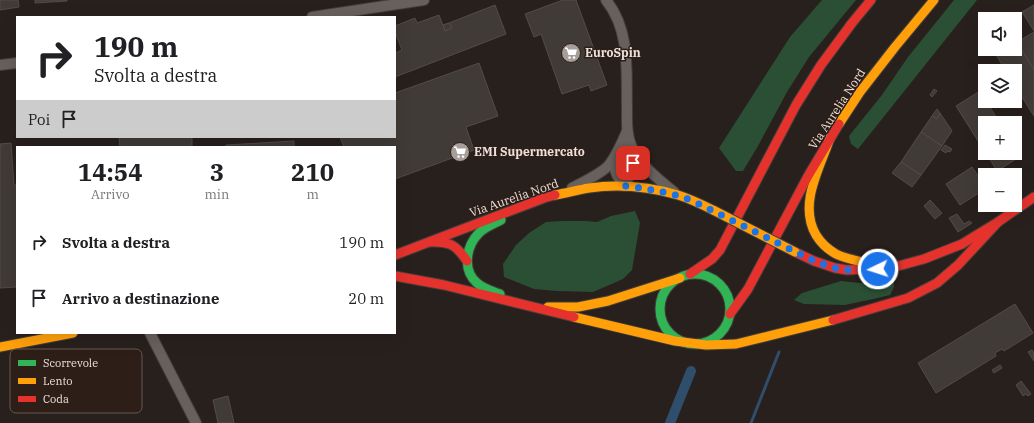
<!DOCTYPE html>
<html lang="it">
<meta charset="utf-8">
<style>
:root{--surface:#fff;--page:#f6f6f6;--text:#202124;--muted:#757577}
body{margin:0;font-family:"IBM Plex Serif",serif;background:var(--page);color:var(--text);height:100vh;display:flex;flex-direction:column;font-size:15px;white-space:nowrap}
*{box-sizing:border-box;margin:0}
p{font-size:13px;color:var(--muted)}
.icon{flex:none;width:22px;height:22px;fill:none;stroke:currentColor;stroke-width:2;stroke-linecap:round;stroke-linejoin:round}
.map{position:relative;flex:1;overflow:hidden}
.side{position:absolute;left:16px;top:146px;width:380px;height:188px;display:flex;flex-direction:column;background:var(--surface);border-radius:0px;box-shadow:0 4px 16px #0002}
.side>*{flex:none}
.guide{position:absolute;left:16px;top:16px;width:380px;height:122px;border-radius:0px;box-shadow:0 4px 16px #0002;background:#fff;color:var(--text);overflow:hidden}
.fabs{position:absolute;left:978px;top:12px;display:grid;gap:8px}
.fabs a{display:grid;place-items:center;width:44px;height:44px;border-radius:0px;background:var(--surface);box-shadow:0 4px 16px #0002;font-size:20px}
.pin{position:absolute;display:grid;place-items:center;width:34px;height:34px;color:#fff;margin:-17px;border-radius:8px;box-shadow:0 2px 6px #0006}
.me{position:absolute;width:44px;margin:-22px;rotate:266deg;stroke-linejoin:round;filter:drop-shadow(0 0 3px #0008)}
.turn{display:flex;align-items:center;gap:14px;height:84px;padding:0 12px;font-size:18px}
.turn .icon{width:52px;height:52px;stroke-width:2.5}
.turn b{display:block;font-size:28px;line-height:34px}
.then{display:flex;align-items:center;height:38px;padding:0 12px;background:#0003;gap:8px;font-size:15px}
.eta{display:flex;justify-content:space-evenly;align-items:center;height:68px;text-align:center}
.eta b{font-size:24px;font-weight:700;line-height:28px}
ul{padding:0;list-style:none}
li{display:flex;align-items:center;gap:12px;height:56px;padding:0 12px}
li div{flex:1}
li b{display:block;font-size:15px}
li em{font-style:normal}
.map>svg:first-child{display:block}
.forest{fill:#2a4f35}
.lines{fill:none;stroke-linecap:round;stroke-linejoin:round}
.stream{stroke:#2f4e6c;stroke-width:3}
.canal{stroke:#2f4e6c;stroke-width:10}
.building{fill:#413b37;stroke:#534b48}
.street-casing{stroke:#443d3a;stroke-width:12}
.fast-casing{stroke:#443d3a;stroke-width:11}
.slow-casing{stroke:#443d3a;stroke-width:11}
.jam-casing{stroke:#443d3a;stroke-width:11}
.street{stroke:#67605d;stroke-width:10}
.fast{stroke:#30b455;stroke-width:9}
.slow{stroke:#ff9f0a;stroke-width:9}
.jam{stroke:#e5322d;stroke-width:9}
.slow-bridge-casing{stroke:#443d3a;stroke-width:11;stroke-linecap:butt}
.slow-bridge{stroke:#ff9f0a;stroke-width:9}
.route{stroke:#1a73e8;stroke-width:7;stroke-dasharray:0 12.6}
.labels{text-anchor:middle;stroke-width:3;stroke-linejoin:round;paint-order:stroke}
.poi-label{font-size:12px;font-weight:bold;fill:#ebe1dc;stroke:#2d1e17;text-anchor:start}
.street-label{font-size:12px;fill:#ebe1dc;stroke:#2d1e17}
.key{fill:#2d1e17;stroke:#665852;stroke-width:1}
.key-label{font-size:11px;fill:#ebe1dc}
</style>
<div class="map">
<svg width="1034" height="423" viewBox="0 0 1034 423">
<rect width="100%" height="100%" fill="#28201c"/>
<g class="forest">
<path d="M822,0H856L809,57L787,92L758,146L743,171H736L719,148L790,37Z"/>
<path d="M954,0H977L858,149L851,144L849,136L882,95L908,57Z"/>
<path d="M635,211L640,223L632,270L623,279L593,292L557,291L534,289L504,277L503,264L516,245L529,233L546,222L562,221H586L597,222L611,216Z"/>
<path d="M841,281L859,283H894V287L890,295L873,299L845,305L804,304L794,300L802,293Z"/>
</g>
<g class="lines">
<path class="stream" d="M751,423L779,352"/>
<path class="canal" d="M670,423L691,371"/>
</g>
<g class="building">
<path d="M0,0H18L19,7L0,10Z"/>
<path d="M35,0H67V1L35,3Z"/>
<path d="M563,0H576L607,85L591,91L589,85L562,94L541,34L534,37L525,14Z"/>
<path d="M495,5L506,34L395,77V53L402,50L395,32V26L415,18L417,23L439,15L445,31L452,28L449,23Z"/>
<path d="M1034,5V31L1022,12Z"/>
<path d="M1002,13L1005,19H1002L999,14Z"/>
<path d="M449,23L452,28L445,31L443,25Z"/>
<path d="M1034,32V70L1017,42Z"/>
<path d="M1015,39L1034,70V116L1015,86V71H1006L993,50L995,49H1015Z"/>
<path d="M479,63L498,116L466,127L474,150L395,179V147H344L340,137H395V93Z"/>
<path d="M934,89L937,91L932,97L930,95Z"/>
<path d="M980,91L985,99V101H986L1000,123H985V152L956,106Z"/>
<path d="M937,109L940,113L937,119L932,116Z"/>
<path d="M940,113L952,131L942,146L921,132L932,116L937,119Z"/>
<path d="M921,132L942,146L921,175L901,162Z"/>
<path d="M119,137H192V147H120Z"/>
<path d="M294,141V147H226V145Z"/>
<path d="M11,143L14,185H17V287L0,288V144Z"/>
<path d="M945,145L952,149L950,152L947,151L946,153L941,150Z"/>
<path d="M1015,146L1021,156L997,171L986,153H1015Z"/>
<path d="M901,162L921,175L912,187L892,173Z"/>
<path d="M972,167L985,186V189L960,205L946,184Z"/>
<path d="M930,200L942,213L935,219L924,206Z"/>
<path d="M957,214L964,224L969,221L972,223L958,232L949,218Z"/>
<path d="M1015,304L1033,333L1004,351L1002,349L995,353L996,356L936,393L918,363Z"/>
<path d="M1032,350L1034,353V361L1028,352Z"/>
<path d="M1000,365L1002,368L994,373L992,370Z"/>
<path d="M1021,381L1031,394L1028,396L1026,394L1023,396L1016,385Z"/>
<path d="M228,396L234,423H218L213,400Z"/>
</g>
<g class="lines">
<g class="street-casing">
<g id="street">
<path d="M606,0C631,31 626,72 627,109C627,121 626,133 631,145C638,163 659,180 674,192"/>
<path d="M312,17L424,0"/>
<path d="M0,65L17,63"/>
<path d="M616,156C613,170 616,176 625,186C632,170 634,165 631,147"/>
<path d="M572,188C583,182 601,174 609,165C617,155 622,143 627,131"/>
<path d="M150,333L196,423"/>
</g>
</g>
<g class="fast-casing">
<g id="fast">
<circle cx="695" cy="309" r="35"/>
<path d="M500,294C492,291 484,289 477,283C462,270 466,246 479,233C485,227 494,224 501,220"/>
</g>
</g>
<g class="slow-casing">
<g id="slow">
<path d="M839,124L860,92L895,47L934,0"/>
<path d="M830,138C820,168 798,204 816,235C821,243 827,249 836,254C846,259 859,261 871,264"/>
<path d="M555,195C566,193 578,190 589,188C618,184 650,187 678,195C691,199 703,205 715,211"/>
<path d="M548,307H578L608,301L680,278"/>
<path d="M574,317L675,341L706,345L736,344L833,320"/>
<path d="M0,347L73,333"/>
</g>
</g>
<g class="jam-casing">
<g id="jam">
<path d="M430,242C450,241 456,245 467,261"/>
<path d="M795,252L814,261L835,268L847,270L891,268L924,259L962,244L998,222L1034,197"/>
<path d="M395,255L544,198L555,195"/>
<path d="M690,274L712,259L720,250L796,105L821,65L852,23L871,0"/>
<path d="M395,276L444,285L574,317"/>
<path d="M730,314L748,289L808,176L839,124"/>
<path d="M833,320L908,298L937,283L958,265L998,222"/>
</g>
</g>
<use href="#street" class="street"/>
<use href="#fast" class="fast"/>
<use href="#slow" class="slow"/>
<use href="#jam" class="jam"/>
<g class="slow-bridge-casing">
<path id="slow-bridge" d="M715,211L795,252"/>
</g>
<use href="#slow-bridge" class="slow-bridge"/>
</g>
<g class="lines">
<path class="route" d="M633,163L632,169L625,186C648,189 669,192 691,200L814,261L835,268L847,270L878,269"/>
</g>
<defs>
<g id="supermarket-disc" transform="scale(1)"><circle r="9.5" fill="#a79d99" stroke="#2d1e17"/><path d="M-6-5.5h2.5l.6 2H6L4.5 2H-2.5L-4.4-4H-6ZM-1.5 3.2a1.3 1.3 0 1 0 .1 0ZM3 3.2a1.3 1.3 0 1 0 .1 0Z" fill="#fff"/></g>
</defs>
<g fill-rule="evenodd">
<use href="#supermarket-disc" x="571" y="53"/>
<use href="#supermarket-disc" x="460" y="152"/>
</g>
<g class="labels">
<g class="poi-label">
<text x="585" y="57">EuroSpin</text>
<text x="474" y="156">EMI Supermercato</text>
</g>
<g class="street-label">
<text transform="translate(837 109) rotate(-57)" y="4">Via Aurelia Nord</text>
<text transform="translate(514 198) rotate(-19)" y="4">Via Aurelia Nord</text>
</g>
</g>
<rect x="10" y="349" width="132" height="64" rx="6" class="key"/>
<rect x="18" y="360" width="18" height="6" fill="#30b455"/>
<rect x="18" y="378" width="18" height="6" fill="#ff9f0a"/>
<rect x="18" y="396" width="18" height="6" fill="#e5322d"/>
<g class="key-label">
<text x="43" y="367">Scorrevole</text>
<text x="43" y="385">Lento</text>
<text x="43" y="403">Coda</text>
</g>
</svg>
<div class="fabs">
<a><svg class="icon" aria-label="sound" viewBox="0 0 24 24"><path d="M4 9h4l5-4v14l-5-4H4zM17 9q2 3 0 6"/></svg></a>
<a><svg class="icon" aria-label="layers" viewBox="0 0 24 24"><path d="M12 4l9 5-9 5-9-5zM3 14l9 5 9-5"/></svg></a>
<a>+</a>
<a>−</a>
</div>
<div class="pin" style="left:633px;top:163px;background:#d93025"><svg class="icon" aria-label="arrive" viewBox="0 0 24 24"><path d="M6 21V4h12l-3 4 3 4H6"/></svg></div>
<svg class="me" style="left:878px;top:269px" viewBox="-20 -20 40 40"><circle r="17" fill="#1a73e8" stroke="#fff" stroke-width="3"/><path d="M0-11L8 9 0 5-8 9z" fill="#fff"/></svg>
<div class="guide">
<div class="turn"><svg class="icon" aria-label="right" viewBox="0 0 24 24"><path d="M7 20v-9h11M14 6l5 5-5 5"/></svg><div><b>190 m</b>Svolta a destra</div></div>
<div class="then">Poi<svg class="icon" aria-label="arrive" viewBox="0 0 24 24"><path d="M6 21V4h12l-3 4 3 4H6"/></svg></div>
</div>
<section class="side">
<div class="eta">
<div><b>14:54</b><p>Arrivo</p></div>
<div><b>3</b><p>min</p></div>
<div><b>210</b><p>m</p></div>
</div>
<ul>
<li><svg class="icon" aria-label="right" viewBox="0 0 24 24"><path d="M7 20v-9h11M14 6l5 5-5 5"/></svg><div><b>Svolta a destra</b></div><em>190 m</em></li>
<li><svg class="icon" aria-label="arrive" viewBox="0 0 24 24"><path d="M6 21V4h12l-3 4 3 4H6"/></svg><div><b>Arrivo a destinazione</b></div><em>20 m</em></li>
</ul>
</section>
</div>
